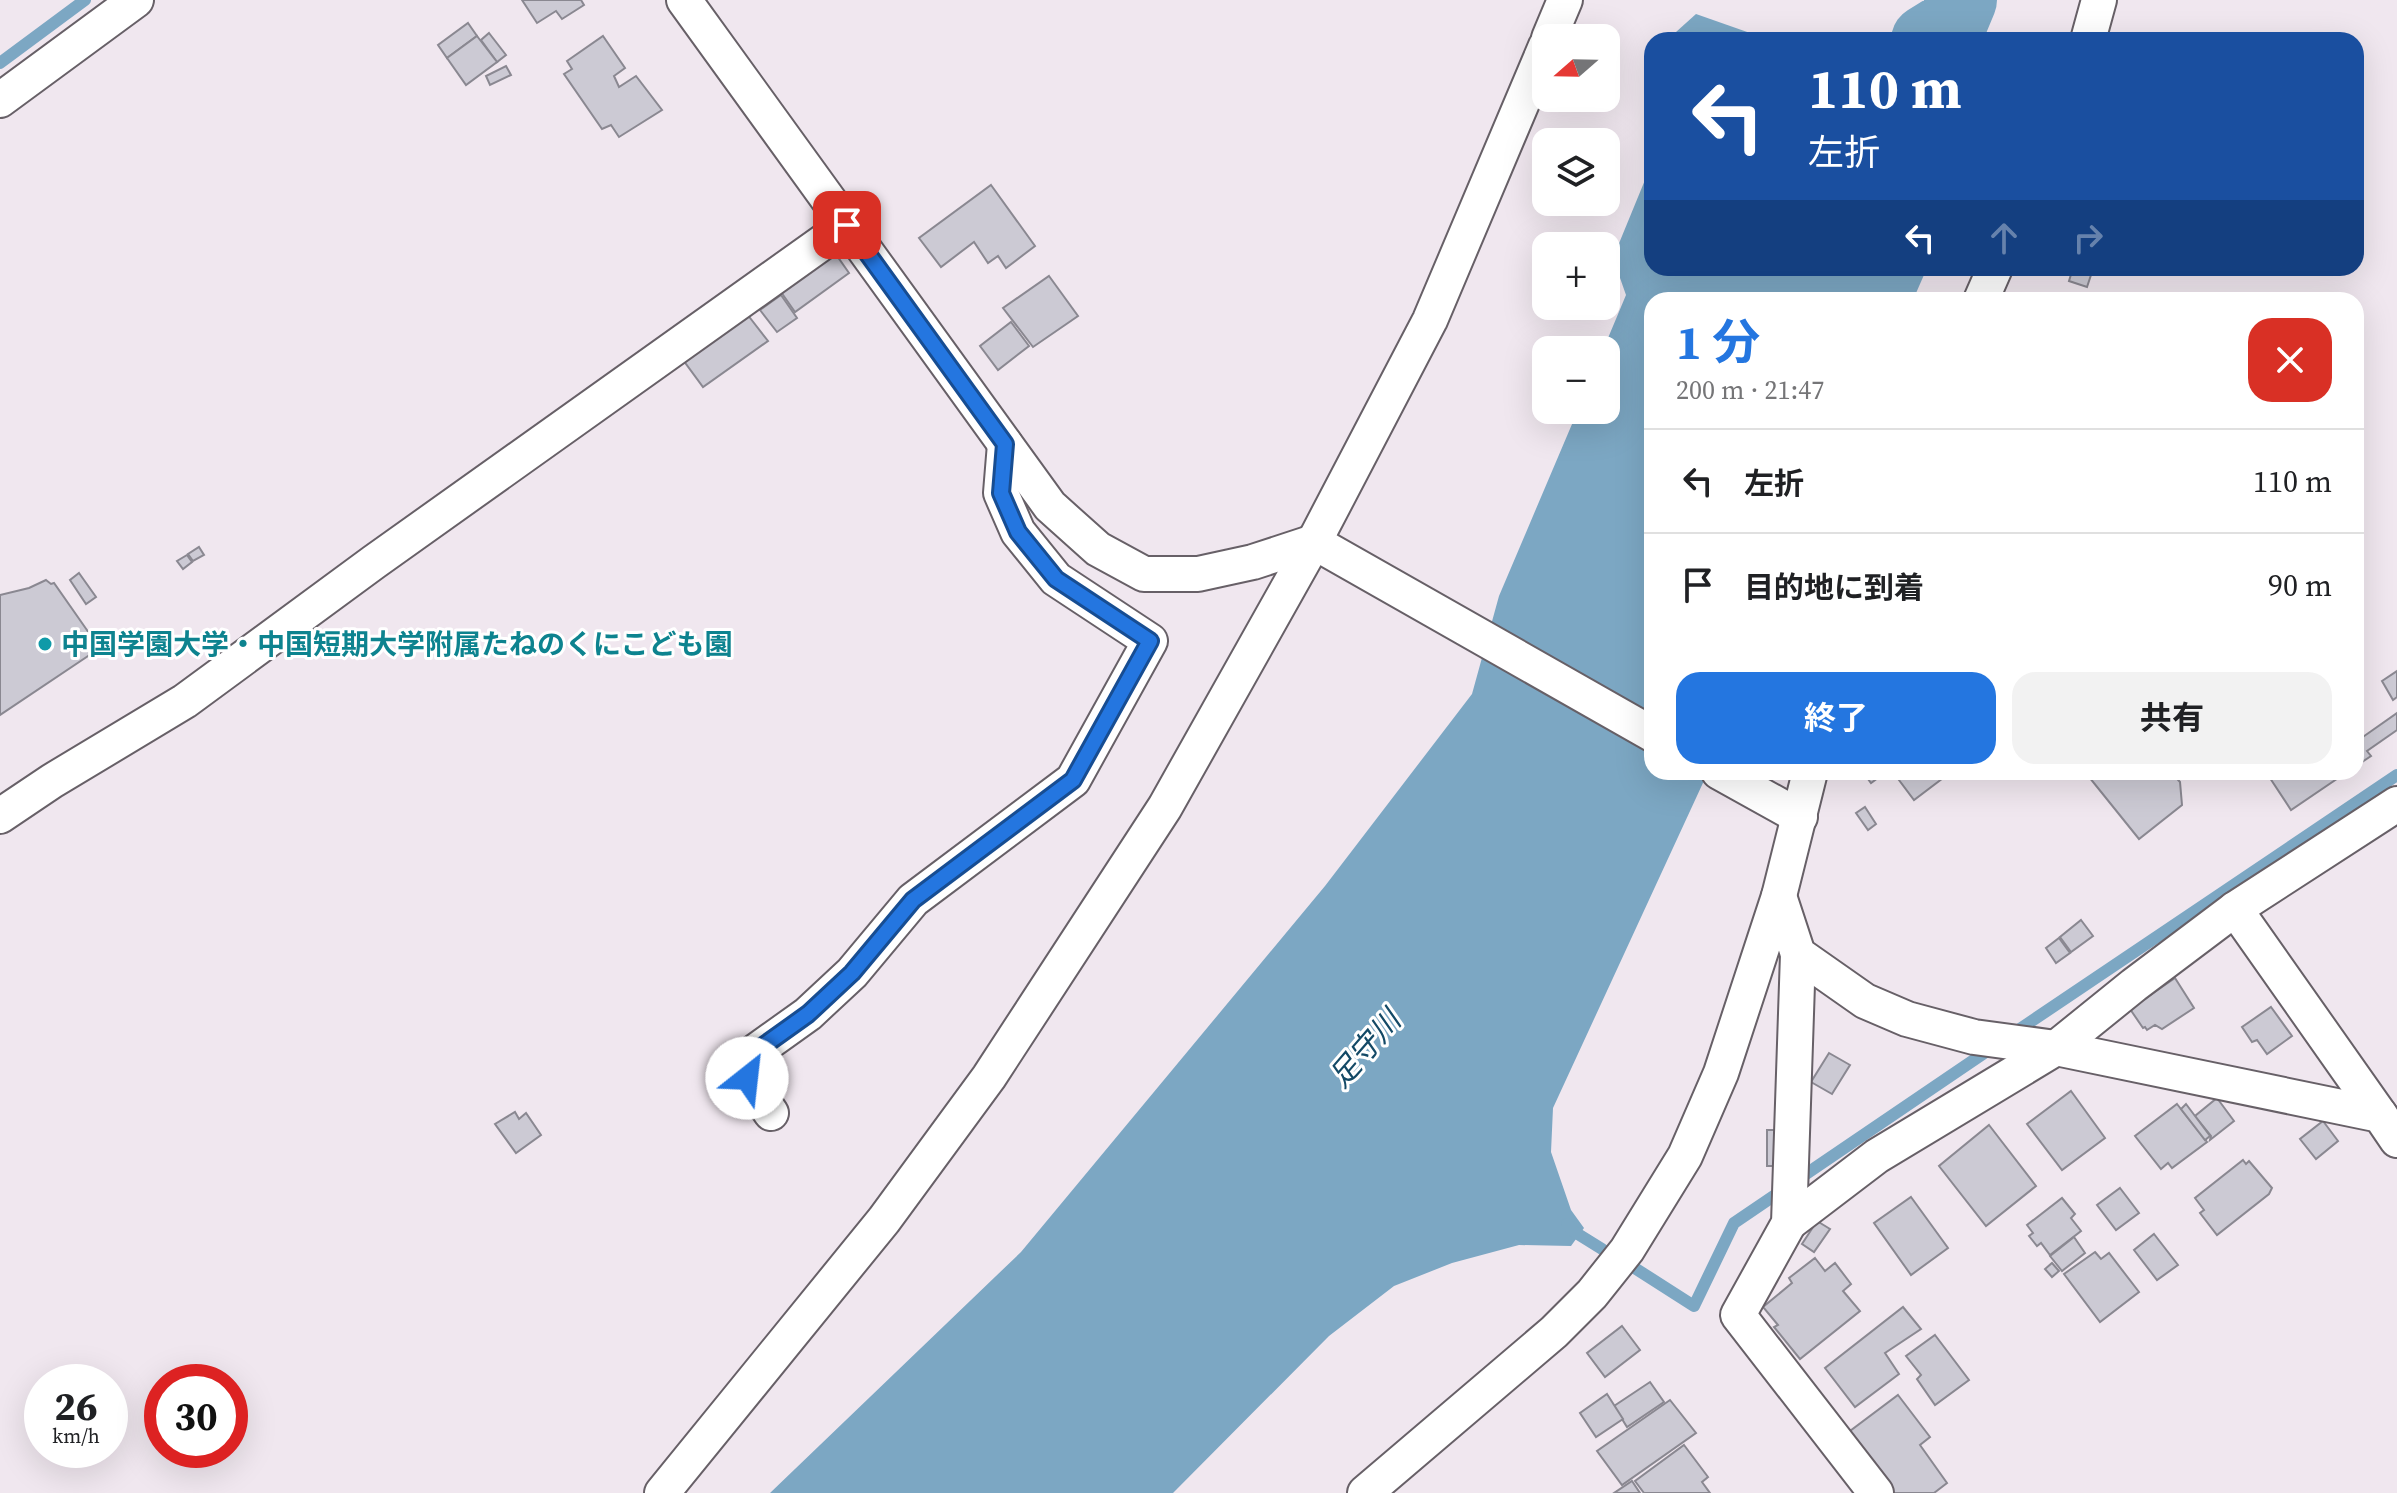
<!DOCTYPE html>
<html lang="ja">
<meta charset="utf-8">
<style>
:root{--surface:#fff;--page:#f2f2f2;--text:#202124;--muted:#757577;--line:#e0e0e0;--accent:#2476e0}
body{margin:0;font-family:"Source Serif 4","Noto Sans JP",serif;background:var(--page);color:var(--text);height:100vh;display:flex;flex-direction:column;font-size:30px;white-space:nowrap}
*{box-sizing:border-box;margin:0}
p{font-size:26px;color:var(--muted)}
.icon{flex:none;width:44px;height:44px;fill:none;stroke:currentColor;stroke-width:2;stroke-linecap:round;stroke-linejoin:round}
.map{position:relative;flex:1;overflow:hidden}
.details{position:absolute;left:1644px;top:292px;width:720px;height:488px;display:flex;flex-direction:column;background:var(--surface);border-radius:24px;box-shadow:0 8px 32px #0002}
.details>*{flex:none}
.hud{position:absolute;left:1644px;top:32px;width:720px;height:244px;border-radius:24px;box-shadow:0 8px 32px #0002;background:#1a4fa0;color:#fff;overflow:hidden}
.needle{width:52px;rotate:250deg}
.tools{position:absolute;left:1532px;top:24px;display:grid;gap:16px}
.tools a{display:grid;place-items:center;width:88px;height:88px;border-radius:16px;background:var(--surface);box-shadow:0 8px 32px #0002;font-size:40px}
.speed{position:absolute;left:24px;top:1364px;display:flex;gap:16px;font-size:40px;font-weight:700;text-align:center}
.speed>*{display:grid;place-content:center;width:104px;height:104px;border-radius:50%;background:var(--surface);box-shadow:0 8px 32px #0002;line-height:1}
.speed small{font-size:20px;font-weight:400}
.speed .limit{border:12px solid #d22;background:#fff;color:#111}
.pin{position:absolute;display:grid;place-items:center;width:68px;height:68px;color:#fff;margin:-34px;border-radius:16px;box-shadow:0 4px 12px #0006}
.me{position:absolute;width:88px;margin:-44px;rotate:29deg;stroke-linejoin:round;filter:drop-shadow(0 0 6px #0008)}
.turn{display:flex;align-items:center;gap:28px;height:168px;padding:0 32px;font-size:36px}
.turn .icon{width:104px;height:104px;stroke-width:2.5}
.turn b{display:block;font-size:56px;line-height:68px}
.lanes{display:flex;align-items:center;height:76px;padding:0 32px;background:#0003;justify-content:center;gap:40px;direction:ltr}
.lanes .off{opacity:.35}
.round{display:grid;place-items:center;flex:none;width:84px;height:84px;border-radius:24px;background:var(--page)}
.overview{display:flex;align-items:center;justify-content:space-between;height:136px;padding:0 32px}
h1{font-size:48px;font-weight:700;line-height:60px;color:var(--accent)}
.cta{display:flex;gap:16px;margin-top:auto;padding:16px 32px}
.cta a{flex:1;height:92px;border-radius:24px;background:var(--accent);color:#fff;font-size:32px;font-weight:700;line-height:92px;text-align:center}
.cta a+a{background:var(--page);color:var(--text)}
ul{padding:0;list-style:none}
li{display:flex;align-items:center;gap:24px;height:104px;padding:0 32px;border-top:2px solid var(--line)}
li div{flex:1}
li b{display:block;font-size:30px}
li em{font-style:normal}
.map>svg:first-child{display:block}
.water{fill:#7ca7c3}
.lines{fill:none;stroke-linecap:round;stroke-linejoin:round}
.stream{stroke:#7ca7c3;stroke-width:12}
.river{stroke:#7ca7c3;stroke-width:70}
.building{fill:#cccad4;stroke:#8a8891;stroke-width:2}
.minor-casing{stroke:#676067;stroke-width:38}
.minor{stroke:#fff;stroke-width:34}
.route-casing{stroke:#174d92;stroke-width:20}
.route{stroke:#2476e0;stroke-width:14}
.culture-dot{fill:#0f9aa8;stroke:#fff;stroke-width:3}
.labels{text-anchor:middle;stroke-width:6;stroke-linejoin:round;paint-order:stroke}
.culture-label{font-size:28px;font-weight:bold;fill:#0d838f;stroke:#fff;text-anchor:start}
.water-label{font-size:30px;font-style:italic;fill:#134966;stroke:#fff}
</style>
<div class="map">
<svg width="2397" height="1493" viewBox="0 0 2397 1493">
<rect width="100%" height="100%" fill="#f0e7ef"/>
<g class="water">
<path d="M1696,14L1770,40H1673L1676,32Z"/>
<path d="M1652,132V268H1927L1913,300H1652V772H1708L1553,1108L1551,1152L1571,1210L1584,1228L1571,1246L1519,1245L1452,1263L1394,1286L1329,1336L1173,1493H770L1021,1252L1325,886L1472,694L1499,596L1578,410H1606V350H1603L1626,295L1613,258L1645,180Z"/>
</g>
<g class="lines">
<g class="stream">
<path d="M0,63L85,0"/>
<path d="M2011,1035L2397,775"/>
<path d="M1567,1224L1573,1231L1602,1249"/>
<path d="M1633,1267L1694,1306L1734,1223L1993,1047"/>
</g>
<path class="river" d="M1926,40L1952,24L1962,0"/>
</g>
<g class="building">
<path d="M522,0H581L584,5L562,19L556,11L537,23Z"/>
<path d="M468,23L477,36L447,58L438,45Z"/>
<path d="M489,33L506,55L497,62L481,40Z"/>
<path d="M477,36L497,62L466,85L447,58Z"/>
<path d="M603,36L625,68L614,76L619,87L636,76L662,110L619,137L611,125L602,129L564,74L572,69L567,61Z"/>
<path d="M506,66L511,75L490,85L486,76Z"/>
<path d="M991,185L1035,246L1006,268L998,256L988,263L974,242L941,267L919,238Z"/>
<path d="M835,253L849,273L795,312L781,292Z"/>
<path d="M2073,268H2086L2085,273L2091,275L2087,287L2069,281Z"/>
<path d="M1049,276L1078,316L1033,347L1003,308Z"/>
<path d="M781,295L797,318L777,332L760,310Z"/>
<path d="M747,314L768,341L703,387L678,353Z"/>
<path d="M1011,322L1029,346L998,370L980,346Z"/>
<path d="M199,547L204,555L193,561L188,554Z"/>
<path d="M187,555L192,562L183,569L177,561Z"/>
<path d="M79,573L96,597L86,604L70,580Z"/>
<path d="M46,580L51,584L54,583L89,633L84,637L94,652L0,715V595L29,588Z"/>
<path d="M2397,671V697L2393,700L2382,681Z"/>
<path d="M2397,713V730L2367,751L2371,756L2356,766V734L2360,739Z"/>
<path d="M1863,772H1886L1871,783Z"/>
<path d="M1893,772H1951L1914,800Z"/>
<path d="M2085,772H2171L2180,782L2182,805L2139,839Z"/>
<path d="M2266,772H2347L2291,810Z"/>
<path d="M1865,807L1876,824L1868,830L1856,813Z"/>
<path d="M2081,920L2093,936L2071,952L2060,937Z"/>
<path d="M2059,938L2070,953L2056,963L2046,948Z"/>
<path d="M2175,978L2194,1008L2162,1029L2155,1025L2147,1030L2145,1027L2143,1028L2130,1009Z"/>
<path d="M2271,1007L2292,1036L2267,1054L2257,1040L2252,1042L2242,1027Z"/>
<path d="M1829,1053L1850,1065L1832,1094L1811,1082Z"/>
<path d="M2071,1091L2105,1138L2062,1170L2027,1124Z"/>
<path d="M2217,1098L2234,1121L2210,1140L2211,1136L2195,1116Z"/>
<path d="M2177,1104L2207,1142L2172,1168L2168,1163L2161,1169L2135,1136Z"/>
<path d="M2186,1104L2210,1136L2205,1140L2181,1109Z"/>
<path d="M515,1112L519,1119L526,1113L541,1135L516,1153L495,1124Z"/>
<path d="M2323,1121L2338,1141L2316,1159L2300,1139Z"/>
<path d="M1989,1125L2036,1186L1986,1226L1939,1166Z"/>
<path d="M1767,1130H1779L1778,1166H1767Z"/>
<path d="M2243,1160L2246,1164L2249,1161L2272,1188L2269,1194L2217,1235L2200,1213L2204,1210L2195,1198Z"/>
<path d="M2120,1188L2139,1213L2116,1230L2097,1205Z"/>
<path d="M1911,1197L1948,1248L1911,1275L1874,1223Z"/>
<path d="M2062,1198L2075,1214L2071,1218L2081,1231L2050,1255L2041,1243L2037,1246L2029,1236L2033,1233L2027,1225Z"/>
<path d="M1817,1221L1830,1229L1814,1252L1802,1244Z"/>
<path d="M2154,1234L2178,1265L2157,1280L2134,1250Z"/>
<path d="M2074,1237L2085,1253L2062,1271L2050,1256Z"/>
<path d="M2095,1252L2101,1259L2109,1253L2139,1292L2100,1322L2064,1274Z"/>
<path d="M1815,1258L1825,1271L1835,1263L1851,1284L1843,1291L1860,1311L1800,1359L1774,1327L1778,1325L1763,1307L1792,1283L1789,1278Z"/>
<path d="M2052,1263L2059,1271L2052,1277L2045,1269Z"/>
<path d="M1903,1307L1921,1329L1885,1353L1899,1374L1855,1407L1825,1368Z"/>
<path d="M1622,1326L1640,1350L1605,1377L1587,1353Z"/>
<path d="M1935,1335L1969,1380L1935,1405L1917,1379L1921,1375L1906,1356Z"/>
<path d="M1650,1382L1664,1402L1627,1427L1614,1406Z"/>
<path d="M1607,1394L1623,1419L1596,1437L1580,1413Z"/>
<path d="M1898,1395L1930,1437L1920,1445L1947,1483L1934,1493H1886L1846,1434Z"/>
<path d="M1670,1400L1696,1433L1622,1485L1597,1451Z"/>
<path d="M1684,1445L1708,1477L1702,1482L1710,1493H1644L1635,1481Z"/>
<path d="M1632,1481L1640,1493H1614Z"/>
</g>
<g class="lines">
<g class="minor-casing">
<g id="minor">
<path d="M684,0L1050,506L1098,549L1144,574H1198L1253,562L1314,542L1652,734"/>
<path d="M1549,38L1565,0"/>
<path d="M2088,40L2099,0"/>
<path d="M0,100L136,0"/>
<path d="M1981,300L1995,268"/>
<path d="M1719,772L1800,817"/>
<path d="M0,816L52,781L185,701L374,562L847,225"/>
<path d="M1779,896L1798,954L1865,1001L1907,1019L1974,1037L2056,1048L2380,1115L2397,1140"/>
<path d="M2235,909L2380,1115"/>
<path d="M1798,954L1789,1223L1738,1315L1876,1493"/>
<path d="M771,1113L747,1078L752,1054L808,1014L852,973L913,900L1073,780L1150,641L1056,579L1018,532L1001,493L1005,444"/>
<path d="M1789,1223L1877,1156L2056,1048L2134,985L2235,909L2397,804"/>
<path d="M662,1493L884,1220L989,1077L1165,807L1314,542L1430,320L1546,46"/>
<path d="M1365,1493L1554,1332L1592,1294L1627,1250L1685,1156L1721,1073L1779,896L1810,772"/>
</g>
</g>
<use href="#minor" class="minor"/>
</g>
<g class="lines">
<g class="route-casing">
<path id="route" d="M747,1078L752,1054L808,1014L852,973L913,900L1073,780L1150,641L1056,579L1018,532L1001,493L1005,444L847,225"/>
</g>
<use href="#route" class="route"/>
</g>
<circle class="culture-dot" cx="45" cy="644" r="8"/>
<g class="labels">
<g class="culture-label">
<text x="61" y="654">中国学園大学・中国短期大学附属たねのくにこども園</text>
</g>
<g class="water-label">
<text transform="translate(1365 1049) rotate(-49)" y="10">足守川</text>
</g>
</g>
</svg>
<div class="tools">
<a><svg class="needle" viewBox="-14 -14 28 28"><path d="M0-13l5 13h-10z" fill="#e53935"/><path d="M0 13l5-13h-10z" fill="#757577"/></svg></a>
<a><svg class="icon" aria-label="layers" viewBox="0 0 24 24"><path d="M12 4l9 5-9 5-9-5zM3 14l9 5 9-5"/></svg></a>
<a>+</a>
<a>−</a>
</div>
<div class="speed"><div>26<small>km/h</small></div><div class="limit">30</div></div>
<div class="pin" style="left:847px;top:225px;background:#d93025"><svg class="icon" aria-label="arrive" viewBox="0 0 24 24"><path d="M6 21V4h12l-3 4 3 4H6"/></svg></div>
<svg class="me" style="left:747px;top:1078px" viewBox="-20 -20 40 40"><circle r="19" fill="#fff"/><path d="M0-13L10 11 0 6-10 11z" fill="#2476e0"/></svg>
<div class="hud">
<div class="turn"><svg class="icon" aria-label="left" viewBox="0 0 24 24"><path d="M17 20v-9H6M10 6l-5 5 5 5"/></svg><div><b>110 m</b>左折</div></div>
<div class="lanes"><svg class="icon" aria-label="left" viewBox="0 0 24 24"><path d="M17 20v-9H6M10 6l-5 5 5 5"/></svg><svg class="icon off" aria-label="ahead" viewBox="0 0 24 24"><path d="M12 20V5M6 11l6-6 6 6"/></svg><svg class="icon off" aria-label="right" viewBox="0 0 24 24"><path d="M7 20v-9h11M14 6l5 5-5 5"/></svg></div>
</div>
<section class="details">
<div class="overview"><div><h1>1 分</h1><p>200 m · 21:47</p></div><a class="round" style="background:#d93025;color:#fff"><svg class="icon" aria-label="close" viewBox="0 0 24 24"><path d="M6 6l12 12M18 6L6 18"/></svg></a></div>
<ul>
<li><svg class="icon" aria-label="left" viewBox="0 0 24 24"><path d="M17 20v-9H6M10 6l-5 5 5 5"/></svg><div><b>左折</b></div><em>110 m</em></li>
<li><svg class="icon" aria-label="arrive" viewBox="0 0 24 24"><path d="M6 21V4h12l-3 4 3 4H6"/></svg><div><b>目的地に到着</b></div><em>90 m</em></li>
</ul>
<div class="cta"><a>終了</a><a>共有</a></div>
</section>
</div>
